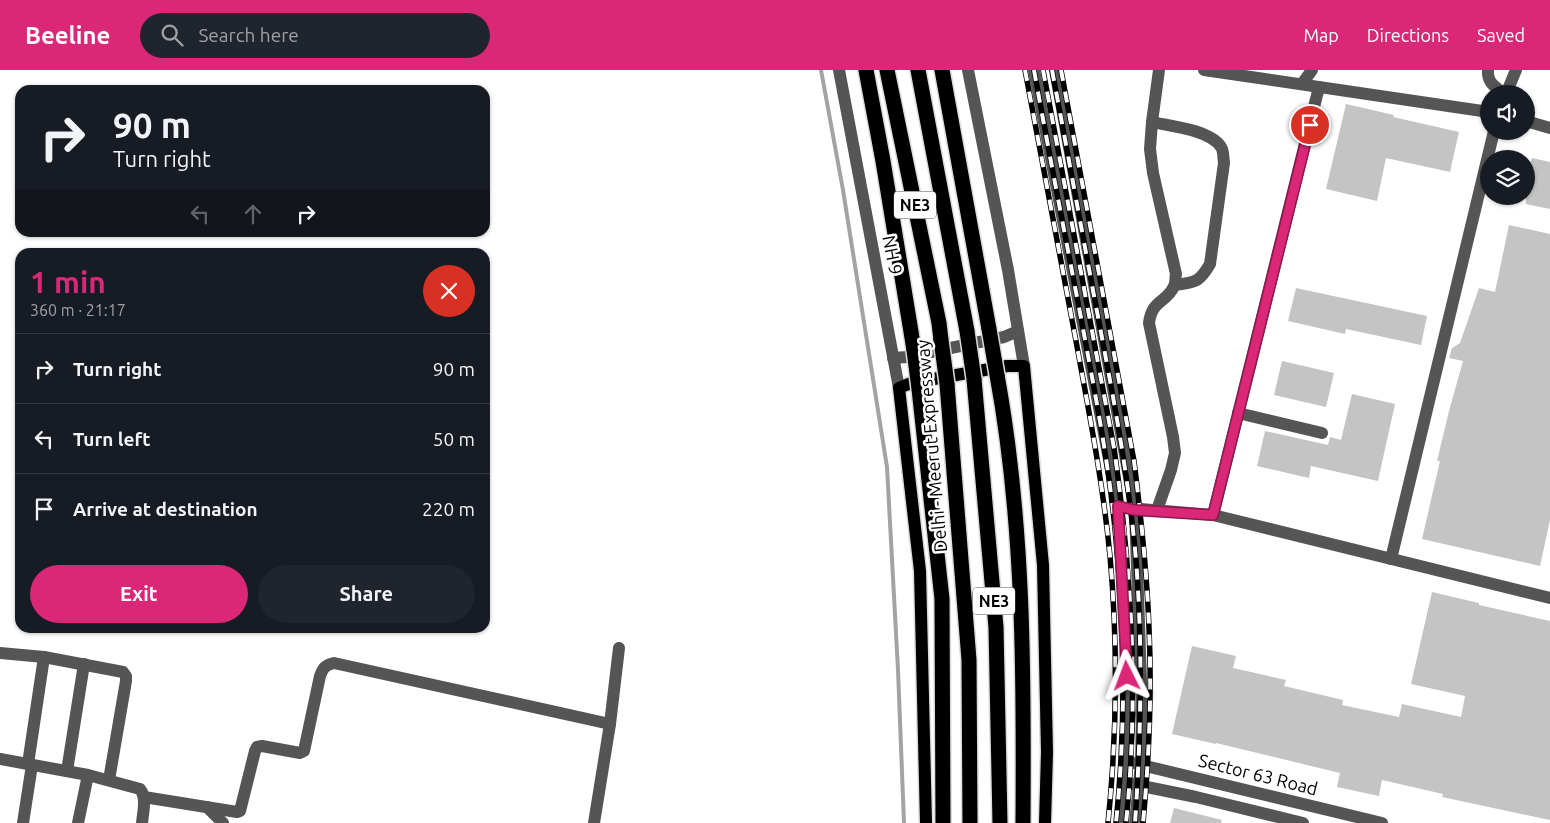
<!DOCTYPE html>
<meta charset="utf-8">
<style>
:root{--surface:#171b24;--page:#20242c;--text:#f1f3f6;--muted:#9ea1a6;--line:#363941;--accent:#db2777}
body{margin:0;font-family:Ubuntu,sans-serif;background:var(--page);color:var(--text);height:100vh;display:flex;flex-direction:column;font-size:19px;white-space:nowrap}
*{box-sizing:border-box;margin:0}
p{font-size:16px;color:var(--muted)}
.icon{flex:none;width:28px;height:28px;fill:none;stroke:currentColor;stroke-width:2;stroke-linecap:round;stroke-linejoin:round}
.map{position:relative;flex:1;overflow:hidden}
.drawer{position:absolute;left:15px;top:178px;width:475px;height:385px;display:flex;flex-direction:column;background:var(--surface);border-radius:15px;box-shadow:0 1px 4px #0004}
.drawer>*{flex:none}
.banner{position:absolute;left:15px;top:15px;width:475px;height:152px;border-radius:15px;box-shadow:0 1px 4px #0004;background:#171b24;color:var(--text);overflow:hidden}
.tools{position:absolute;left:1480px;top:15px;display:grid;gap:10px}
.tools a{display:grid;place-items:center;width:55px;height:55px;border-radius:50%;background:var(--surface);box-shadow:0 1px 4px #0004;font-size:25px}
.pin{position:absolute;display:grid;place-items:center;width:42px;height:42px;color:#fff;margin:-21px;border:2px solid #fff;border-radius:50%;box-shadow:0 1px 5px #0007}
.me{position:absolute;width:55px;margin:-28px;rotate:357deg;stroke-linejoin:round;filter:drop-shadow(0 0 4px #0008)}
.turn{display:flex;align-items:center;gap:18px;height:105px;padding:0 15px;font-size:22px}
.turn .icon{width:65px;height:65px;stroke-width:2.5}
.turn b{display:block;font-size:35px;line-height:42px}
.lanes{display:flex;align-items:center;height:48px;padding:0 15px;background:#0003;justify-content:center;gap:25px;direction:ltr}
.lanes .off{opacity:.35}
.round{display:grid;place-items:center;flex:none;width:52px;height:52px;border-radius:26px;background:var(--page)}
.head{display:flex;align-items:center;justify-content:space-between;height:85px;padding:0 15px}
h1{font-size:30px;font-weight:600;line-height:38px;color:var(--accent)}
.primary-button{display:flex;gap:10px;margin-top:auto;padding:10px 15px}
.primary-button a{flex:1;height:58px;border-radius:30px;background:var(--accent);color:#fff;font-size:20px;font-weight:600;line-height:58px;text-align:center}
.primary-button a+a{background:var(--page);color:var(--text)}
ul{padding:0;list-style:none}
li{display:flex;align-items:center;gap:15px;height:70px;padding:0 15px;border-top:1px solid var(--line)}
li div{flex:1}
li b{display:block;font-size:19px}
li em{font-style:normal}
header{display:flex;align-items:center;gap:30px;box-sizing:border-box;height:70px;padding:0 25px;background:var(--accent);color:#fff}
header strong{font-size:24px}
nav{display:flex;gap:28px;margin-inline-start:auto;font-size:18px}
.search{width:350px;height:45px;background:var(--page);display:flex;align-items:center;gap:12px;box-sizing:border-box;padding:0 18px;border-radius:28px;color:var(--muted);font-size:19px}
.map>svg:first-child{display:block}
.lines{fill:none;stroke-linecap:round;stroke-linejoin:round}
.stream{stroke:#a3a3a3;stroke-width:4}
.building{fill:#c4c4c4}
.major-casing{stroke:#dbdbdb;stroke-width:15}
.highway-casing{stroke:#dbdbdb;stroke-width:18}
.minor{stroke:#555;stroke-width:12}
.major{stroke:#000;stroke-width:12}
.highway{stroke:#000;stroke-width:15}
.rail-casing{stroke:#000;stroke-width:5.5}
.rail{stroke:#fff;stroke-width:4;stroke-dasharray:11;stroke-linecap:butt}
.highway-bridge-casing{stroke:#dbdbdb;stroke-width:18;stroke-linecap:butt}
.highway-bridge{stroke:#000;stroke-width:15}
.route-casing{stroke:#8e194d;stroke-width:12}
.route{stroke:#db2777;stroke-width:9}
.labels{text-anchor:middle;stroke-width:5;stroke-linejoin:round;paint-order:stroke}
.shield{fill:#fff;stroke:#4c4c4c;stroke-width:1}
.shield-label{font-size:16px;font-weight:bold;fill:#000}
.street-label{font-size:18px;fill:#000;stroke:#fff}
</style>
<header>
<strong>Beeline</strong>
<div class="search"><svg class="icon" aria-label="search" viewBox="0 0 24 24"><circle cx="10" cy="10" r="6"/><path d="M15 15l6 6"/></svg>Search here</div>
<nav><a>Map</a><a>Directions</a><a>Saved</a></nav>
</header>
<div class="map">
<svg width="1550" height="753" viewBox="0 0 1550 753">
<rect width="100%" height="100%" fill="#fff"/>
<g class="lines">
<path class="stream" d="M821,0L843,120L887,397L898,600L904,753"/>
</g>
<g class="building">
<path d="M1346,34L1394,45L1393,47L1459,62L1450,102L1386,88L1377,131L1326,119Z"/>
<path d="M1532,88L1550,92V139L1526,134V111Z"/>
<path d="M1509,155L1550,164V450L1540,496L1422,469L1440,391H1437L1449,341L1463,291L1449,288L1452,278L1460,273L1479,218L1495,222Z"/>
<path d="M1296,218L1427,246L1421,275L1346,259L1345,264L1288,251Z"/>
<path d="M1282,291L1334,303L1326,337L1274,325Z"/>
<path d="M1352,324L1395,334L1378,411L1311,396L1309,408L1257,396L1265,361L1328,375L1330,367L1341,370Z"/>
<path d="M1432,522L1479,533V535L1550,551V750L1442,727L1443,724L1382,710L1379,726L1337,717L1340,703L1216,673V674L1172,664L1192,576L1236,586L1233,598L1286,610L1284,616L1343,630L1342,635L1399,647L1402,634L1461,647L1465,626L1411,614Z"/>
<path d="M1174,738L1222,750L1221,753H1170Z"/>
</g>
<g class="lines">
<g class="major-casing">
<path id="major" d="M926,753L920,501L899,318L911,313L1007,296H1024L1043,495L1047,682L1045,753"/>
</g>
<g class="highway-casing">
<g id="highway">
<path d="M866,0L883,91L914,280"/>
<path d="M887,0L939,253L941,270"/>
<path d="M918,0L967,261"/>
<path d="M942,0L989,259"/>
<path d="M997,305C1024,452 1024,604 1023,753"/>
<path d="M974,309L996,557L1000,753"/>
<path d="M947,314L969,590L970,753"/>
<path d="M919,319L942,529L943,753"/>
</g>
</g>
<g class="minor">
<path d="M839,0L899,318"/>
<path d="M968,0L1008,200L1024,296"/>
<path d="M1034,0L1118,436L1130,644L1121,753"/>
<path d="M1055,0L1135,440L1142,638L1141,694L1135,753"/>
<path d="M1204,0L1489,42"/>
<path d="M1488,0C1487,13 1495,16 1504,24"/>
<path d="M1302,14L1312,0"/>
<path d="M1506,24L1516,0"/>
<path d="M1526,51L1550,58"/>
<path d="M1152,52C1171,56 1210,60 1221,77C1224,81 1223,88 1224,93L1210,194C1199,213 1195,212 1175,215"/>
<path d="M893,288L907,287L1004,267L1018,261"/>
<path d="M1238,343L1322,363"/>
<path d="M1128,438L1213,445L1550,528"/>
<path d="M1157,440L1171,400L1175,383L1173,367L1149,253C1152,229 1167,233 1174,216C1176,213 1175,208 1176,204L1153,103L1150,79L1152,52L1159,0"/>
<path d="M1213,445L1319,17"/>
<path d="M1391,489L1494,61"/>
<path d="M0,583L44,587L123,602L126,606V611L109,710"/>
<path d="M0,689L88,705L140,719C147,728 143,742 142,753"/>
<path d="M1133,693L1382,753"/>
<path d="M28,694L44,587"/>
<path d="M67,701L84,594"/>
<path d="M1132,714L1196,727L1303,753"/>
<path d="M144,727L237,742L240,741L255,681L257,677L262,676L300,683L304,681L320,606C323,598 325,595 334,593L610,654"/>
<path d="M207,737L223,753"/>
<path d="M23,753L32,695"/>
<path d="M78,753L88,705"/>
<path d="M594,753L610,654L619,578"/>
</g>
<use href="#major" class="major"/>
<use href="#highway" class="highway"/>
<g class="rail-casing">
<g id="rail">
<path d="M1025,0C1042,90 1059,180 1076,271C1089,342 1103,413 1110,486C1118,575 1117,664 1108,753"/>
<path d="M1034,0C1049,83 1065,165 1081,248C1094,318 1108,388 1115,459C1125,557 1126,655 1116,753"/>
<path d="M1043,0L1114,378C1132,503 1139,628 1126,753"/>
<path d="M1052,0C1068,84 1083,168 1099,252C1114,331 1129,409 1136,490C1143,578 1141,665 1135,753"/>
<path d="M1061,0L1134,391C1141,447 1147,502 1149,558C1152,623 1149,689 1143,753"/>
</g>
</g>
<use href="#rail" class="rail"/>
<g class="highway-bridge-casing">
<g id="highway-bridge">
<path d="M989,259L997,305"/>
<path d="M967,261L974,309"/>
<path d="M941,270L947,314"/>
<path d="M914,280L919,319"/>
</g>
</g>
<use href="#highway-bridge" class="highway-bridge"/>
</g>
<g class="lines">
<g class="route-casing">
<path id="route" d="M1127,606L1118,436L1134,440L1213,445L1310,55"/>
</g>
<use href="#route" class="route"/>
</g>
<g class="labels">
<g class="shield">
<rect x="894" y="121.5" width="42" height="27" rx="4"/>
<rect x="973" y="517.5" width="42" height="27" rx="4"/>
</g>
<g class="shield-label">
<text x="915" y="141">NE3</text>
<text x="994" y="537">NE3</text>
</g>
<g class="street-label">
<text transform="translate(892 185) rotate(79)" y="6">NH 9</text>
<text transform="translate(932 376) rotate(-95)" y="6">Delhi - Meerut Expressway</text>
<text transform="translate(1258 705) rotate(14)" y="6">Sector 63 Road</text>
</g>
</g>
</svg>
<div class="tools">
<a><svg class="icon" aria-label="sound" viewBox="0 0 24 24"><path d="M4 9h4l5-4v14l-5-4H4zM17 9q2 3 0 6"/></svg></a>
<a><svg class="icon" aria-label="layers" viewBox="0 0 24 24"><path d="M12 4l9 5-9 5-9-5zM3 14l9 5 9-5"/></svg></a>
</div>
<div class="pin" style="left:1310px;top:55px;background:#d93025"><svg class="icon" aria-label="arrive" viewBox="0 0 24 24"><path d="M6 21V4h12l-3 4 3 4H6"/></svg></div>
<svg class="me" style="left:1127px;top:606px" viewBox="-20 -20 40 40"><path d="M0-17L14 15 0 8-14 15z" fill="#db2777" stroke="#fff" stroke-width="4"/></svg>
<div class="banner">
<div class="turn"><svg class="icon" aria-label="right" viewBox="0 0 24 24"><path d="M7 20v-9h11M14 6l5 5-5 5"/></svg><div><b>90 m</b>Turn right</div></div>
<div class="lanes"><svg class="icon off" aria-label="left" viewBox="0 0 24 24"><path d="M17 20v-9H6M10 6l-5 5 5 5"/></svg><svg class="icon off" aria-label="ahead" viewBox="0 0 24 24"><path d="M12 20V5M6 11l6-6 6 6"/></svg><svg class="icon" aria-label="right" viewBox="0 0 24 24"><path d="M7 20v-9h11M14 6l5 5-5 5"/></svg></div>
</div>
<section class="drawer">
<div class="head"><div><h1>1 min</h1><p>360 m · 21:17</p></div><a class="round" style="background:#d93025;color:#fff"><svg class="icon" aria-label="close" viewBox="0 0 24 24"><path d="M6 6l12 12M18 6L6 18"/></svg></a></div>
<ul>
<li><svg class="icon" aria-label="right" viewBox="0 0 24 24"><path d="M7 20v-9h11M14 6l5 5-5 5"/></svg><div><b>Turn right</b></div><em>90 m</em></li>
<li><svg class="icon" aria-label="left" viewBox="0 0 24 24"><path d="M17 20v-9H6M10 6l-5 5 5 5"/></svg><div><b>Turn left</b></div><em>50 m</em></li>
<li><svg class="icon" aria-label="arrive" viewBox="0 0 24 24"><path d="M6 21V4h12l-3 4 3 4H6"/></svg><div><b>Arrive at destination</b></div><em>220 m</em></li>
</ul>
<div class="primary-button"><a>Exit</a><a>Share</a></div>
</section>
</div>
